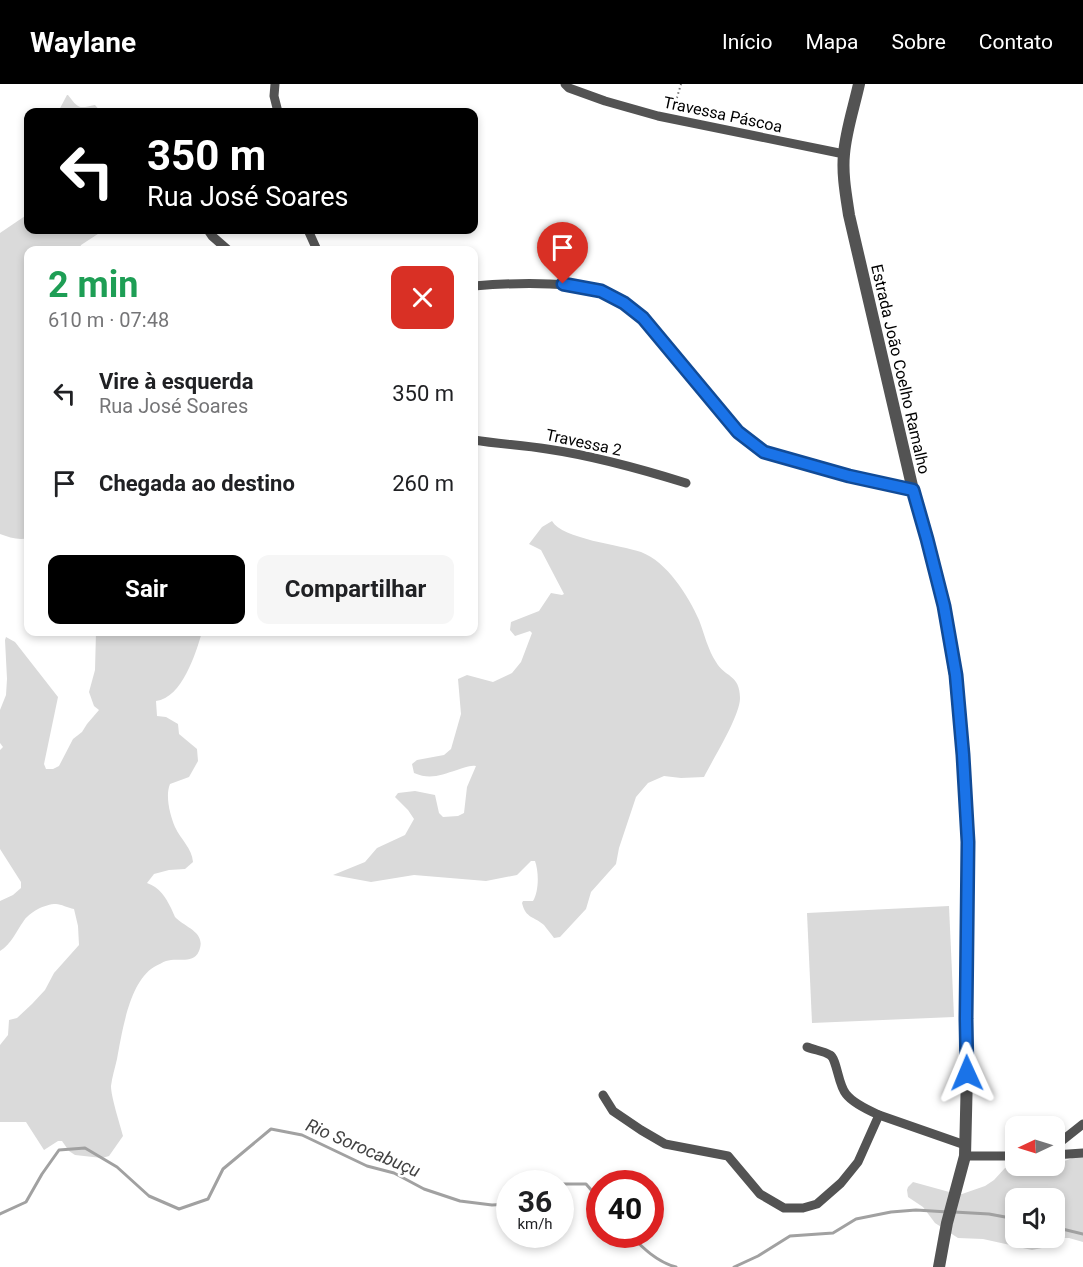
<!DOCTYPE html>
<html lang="pt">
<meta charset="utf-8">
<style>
:root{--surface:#fff;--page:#f6f6f6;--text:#202124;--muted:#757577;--accent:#000}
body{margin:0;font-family:Roboto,sans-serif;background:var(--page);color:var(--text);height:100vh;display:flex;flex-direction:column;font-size:22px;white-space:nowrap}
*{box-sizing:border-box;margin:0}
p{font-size:20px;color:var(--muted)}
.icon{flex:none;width:33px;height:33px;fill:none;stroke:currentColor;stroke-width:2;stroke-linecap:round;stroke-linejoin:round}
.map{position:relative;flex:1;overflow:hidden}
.side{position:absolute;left:24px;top:162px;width:454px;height:390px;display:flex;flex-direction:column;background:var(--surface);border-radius:12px;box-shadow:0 3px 9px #0003}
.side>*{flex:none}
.hud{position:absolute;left:24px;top:24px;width:454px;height:126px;border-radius:12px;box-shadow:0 3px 9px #0003;background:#000;color:#fff;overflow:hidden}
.needle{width:39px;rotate:266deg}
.buttons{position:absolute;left:1005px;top:1032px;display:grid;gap:12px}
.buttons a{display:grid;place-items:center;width:60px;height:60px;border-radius:12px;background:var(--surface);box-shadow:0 3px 9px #0003;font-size:30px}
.speed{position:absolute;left:496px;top:1086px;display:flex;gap:12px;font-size:30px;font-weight:700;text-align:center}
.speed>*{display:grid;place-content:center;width:78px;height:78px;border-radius:50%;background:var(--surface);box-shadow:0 3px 9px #0003;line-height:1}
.speed small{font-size:15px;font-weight:400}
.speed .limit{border:9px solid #d22;background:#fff;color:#111}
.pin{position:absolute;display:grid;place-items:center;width:51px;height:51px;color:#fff;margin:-62px -26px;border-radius:50% 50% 50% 0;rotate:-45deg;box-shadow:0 0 6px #0007}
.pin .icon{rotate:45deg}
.me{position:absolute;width:66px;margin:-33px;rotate:359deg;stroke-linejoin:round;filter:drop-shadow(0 0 4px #0008)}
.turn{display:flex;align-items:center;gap:21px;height:126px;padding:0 24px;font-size:27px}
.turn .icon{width:78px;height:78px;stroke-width:2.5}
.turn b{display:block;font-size:42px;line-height:51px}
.round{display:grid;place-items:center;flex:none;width:63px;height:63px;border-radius:12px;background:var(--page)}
.head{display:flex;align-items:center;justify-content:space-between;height:102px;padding:0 24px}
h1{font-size:36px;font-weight:700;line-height:45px;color:#1e9e55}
.cta{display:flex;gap:12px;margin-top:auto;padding:12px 24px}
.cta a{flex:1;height:69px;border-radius:12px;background:var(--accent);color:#fff;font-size:24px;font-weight:700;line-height:69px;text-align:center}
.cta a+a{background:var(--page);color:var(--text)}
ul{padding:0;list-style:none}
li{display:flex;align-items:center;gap:18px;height:90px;padding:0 24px}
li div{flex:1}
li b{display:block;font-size:22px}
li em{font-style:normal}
header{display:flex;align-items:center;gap:36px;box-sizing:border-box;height:84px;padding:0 30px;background:var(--accent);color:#fff}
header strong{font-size:28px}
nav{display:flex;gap:33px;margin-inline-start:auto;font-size:21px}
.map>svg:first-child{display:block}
.green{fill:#dadada;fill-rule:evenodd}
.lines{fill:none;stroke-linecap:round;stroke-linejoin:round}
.stream{stroke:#a1a1a1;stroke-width:3}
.path{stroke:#757575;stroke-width:2;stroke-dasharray:1.5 3;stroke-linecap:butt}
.minor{stroke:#535353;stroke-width:9}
.tertiary{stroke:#535353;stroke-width:12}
.route-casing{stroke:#114b97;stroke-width:15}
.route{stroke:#1a73e8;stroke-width:10}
.labels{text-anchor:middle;stroke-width:5;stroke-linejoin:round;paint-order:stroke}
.street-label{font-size:16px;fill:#000;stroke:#fff}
.water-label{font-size:18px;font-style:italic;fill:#424242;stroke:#fff}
</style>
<header>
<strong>Waylane</strong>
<nav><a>Início</a><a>Mapa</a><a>Sobre</a><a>Contato</a></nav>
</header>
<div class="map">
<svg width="1083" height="1183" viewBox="0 0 1083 1183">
<rect width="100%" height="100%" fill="#fff"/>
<g class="green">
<path d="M67,11H68C78,24 78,25 95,21L101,28H58Z"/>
<path d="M28,130V146H104L81,161L79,166H28V454C19,457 9,453 0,450V149Z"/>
<path d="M552,437C562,455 621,461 641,468C667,478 688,511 699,536C704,549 708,566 716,578C724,593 740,590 740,614C740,632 713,675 704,693L681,694L664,692L648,699L636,713L619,764L616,780L591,808L586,825L560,853L554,854C551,850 547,845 544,841C534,832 526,835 522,819L523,817H533C539,807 539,788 535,777H531L517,791L486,797L414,791L371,798L333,791L365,778L377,764L405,751L414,735L408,726L395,713L398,709L415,707L435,711L439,729L443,733L458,732L464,729L467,703L476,682C469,681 464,684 457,686C441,691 430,696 414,689L412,680L417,676L444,671L451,665L461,630L458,595L467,591L493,598L512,589L521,578L532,549L530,547L515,552L510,546L511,538L539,527L551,509L562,511L564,510L541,466L529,460L542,443Z"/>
<path d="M96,548H202C196,569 182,614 156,617L157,632L166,633L178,640L179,650L197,665L198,677L189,693L170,700C165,712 170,731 175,743C181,756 192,764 193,778L185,785L169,786L154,790L147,799C160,804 165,812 171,824C172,826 174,831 175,833C184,843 207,848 199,867C193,881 178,873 166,877C163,878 158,881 154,883C129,898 122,949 117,975C115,984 112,993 111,1002C111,1013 120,1040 123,1052L109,1072L102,1074L75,1071L69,1067L62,1057H58L44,1066L26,1038H0V961L8,951L9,936L17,934L32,920L45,906L54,889L79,861L78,842L74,825C68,824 61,820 56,820C45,820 29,828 23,838C16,848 11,860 0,867V817L13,811L21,804V798L0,765V666L3,663L0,659V626L6,611L7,595L5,556L6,553L15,558L58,613L44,680L46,685H53L59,682L73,655L82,648L87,640L99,626L94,622L89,608L95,586Z"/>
<path d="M949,822L954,933L812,939L807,829Z"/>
<path d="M1083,1071V1158L1069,1154H1058L1042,1164L1032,1166L983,1155L958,1154L935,1139L923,1123L908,1113L907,1106L908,1103L913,1098L953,1109L962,1110L985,1102L994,1096L1005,1084L1041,1086L1075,1073ZM1016,1114H1054V1154H1016Z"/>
</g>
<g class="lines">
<g class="stream">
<path d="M561,1100H586L600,1116"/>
<path d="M954,1128L989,1130L1016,1135"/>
<path d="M0,1130L26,1118L42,1090L59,1066L85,1064L117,1083L149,1112L179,1125L208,1115L223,1085L271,1045L302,1051L367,1082L394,1089L424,1105L460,1117L492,1121L510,1120"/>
<path d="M1054,1143L1083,1150"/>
<path d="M629,1150C643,1164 657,1178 676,1183"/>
<path d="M734,1183L758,1172L790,1152L833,1149L856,1135L891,1128L916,1126L948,1128"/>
</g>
<path class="path" d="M673,27L681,0"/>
<g class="minor">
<path d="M275,0L274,12L278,28"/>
<path d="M565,0L569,4L605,17L658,32L844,70"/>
<path d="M208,146L212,152L228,166"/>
<path d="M308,146L317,166"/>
<path d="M474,202C511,199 564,197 599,207C616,212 630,223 643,234L738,348L764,367L849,392L913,406"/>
<path d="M474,356C498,360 523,361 547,365C595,372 641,385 686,399"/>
<path d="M807,963C814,966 824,967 830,971C837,975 838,1001 846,1010C852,1018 870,1027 879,1031L965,1061"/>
<path d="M603,1011L613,1027L641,1046L665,1060L728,1072L760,1110L784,1124H803L817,1120L841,1099L858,1078L879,1031"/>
<path d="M1054,1063L1083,1040"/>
<path d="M1054,1071L1083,1069"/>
<path d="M965,1072H1016"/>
</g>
<path class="tertiary" d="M859,0C854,23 846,46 844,70C842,90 846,111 849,131L913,406L927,455L944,522L955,591L963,671L968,758L966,935L967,989L965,1072L947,1139L939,1183"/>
</g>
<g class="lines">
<g class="route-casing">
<path id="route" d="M563,200L601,207L624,219L643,234L738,348L764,368L849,392L913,406L927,455L944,522L956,591L963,671L968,758L966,935L967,989"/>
</g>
<use href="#route" class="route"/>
</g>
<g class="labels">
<g class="street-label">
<text transform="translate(723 30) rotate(12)" y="6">Travessa Páscoa</text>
<text transform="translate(901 285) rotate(77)" y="6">Estrada João Coelho Ramalho</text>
<text transform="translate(584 358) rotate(12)" y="6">Travessa 2</text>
</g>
<g class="water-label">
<text transform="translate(363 1064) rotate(23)" y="6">Rio Sorocabuçu</text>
</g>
</g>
</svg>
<div class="buttons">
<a><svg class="needle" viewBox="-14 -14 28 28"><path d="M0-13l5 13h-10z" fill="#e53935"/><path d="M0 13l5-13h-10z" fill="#757577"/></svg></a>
<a><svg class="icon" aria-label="sound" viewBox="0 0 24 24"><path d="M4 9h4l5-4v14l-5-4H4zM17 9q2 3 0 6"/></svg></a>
</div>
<div class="speed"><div>36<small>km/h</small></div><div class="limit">40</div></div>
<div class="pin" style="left:563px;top:200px;background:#d93025"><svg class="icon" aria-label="arrive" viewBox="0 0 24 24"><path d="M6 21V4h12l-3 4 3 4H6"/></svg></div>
<svg class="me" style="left:967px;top:989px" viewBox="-20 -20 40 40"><path d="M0-17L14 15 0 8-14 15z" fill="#1a73e8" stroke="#fff" stroke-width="4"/></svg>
<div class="hud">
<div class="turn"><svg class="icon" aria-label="left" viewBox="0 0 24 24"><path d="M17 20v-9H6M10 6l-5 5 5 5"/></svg><div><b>350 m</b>Rua José Soares</div></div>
</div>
<section class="side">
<div class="head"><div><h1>2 min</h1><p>610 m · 07:48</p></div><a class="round" style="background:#d93025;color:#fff"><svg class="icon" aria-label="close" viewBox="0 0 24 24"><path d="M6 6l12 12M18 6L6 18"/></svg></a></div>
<ul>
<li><svg class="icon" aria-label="left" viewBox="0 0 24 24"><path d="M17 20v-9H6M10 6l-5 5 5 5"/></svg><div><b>Vire à esquerda</b><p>Rua José Soares</p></div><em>350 m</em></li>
<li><svg class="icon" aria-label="arrive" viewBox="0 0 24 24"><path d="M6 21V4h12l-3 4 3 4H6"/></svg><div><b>Chegada ao destino</b></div><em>260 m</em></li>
</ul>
<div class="cta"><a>Sair</a><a>Compartilhar</a></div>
</section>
</div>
